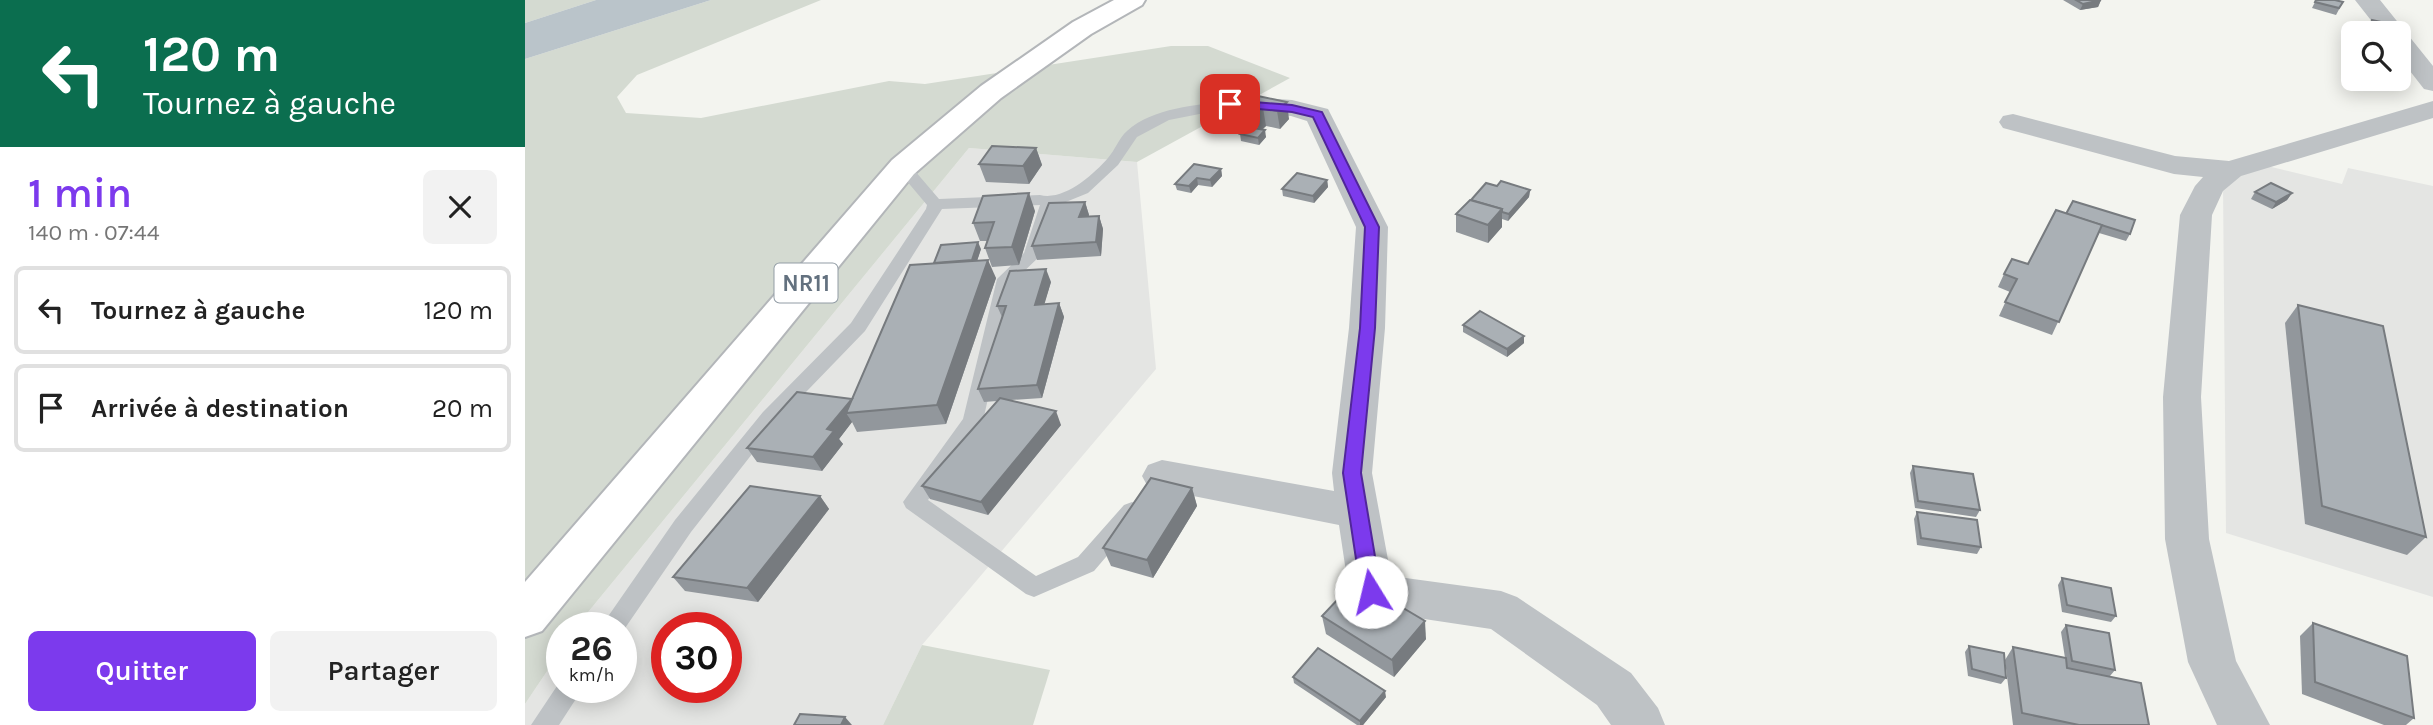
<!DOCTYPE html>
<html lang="fr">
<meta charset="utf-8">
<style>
:root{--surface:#fff;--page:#f2f2f2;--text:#222;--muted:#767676;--line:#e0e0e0;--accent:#7c3aed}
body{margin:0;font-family:Karla,sans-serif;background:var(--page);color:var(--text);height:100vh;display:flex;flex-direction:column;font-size:26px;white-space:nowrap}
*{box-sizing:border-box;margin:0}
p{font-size:23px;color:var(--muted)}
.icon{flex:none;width:38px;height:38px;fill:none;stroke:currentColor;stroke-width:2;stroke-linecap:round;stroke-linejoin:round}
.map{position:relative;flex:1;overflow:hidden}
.panel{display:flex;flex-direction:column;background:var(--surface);width:525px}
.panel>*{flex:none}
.top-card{background:#0b6e4f;color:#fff;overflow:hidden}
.tools{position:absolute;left:1816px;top:21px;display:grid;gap:14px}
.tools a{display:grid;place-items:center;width:70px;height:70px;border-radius:10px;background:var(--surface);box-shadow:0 4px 18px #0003;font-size:35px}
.speed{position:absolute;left:21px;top:612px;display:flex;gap:14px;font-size:35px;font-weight:700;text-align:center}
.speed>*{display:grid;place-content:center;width:91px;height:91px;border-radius:50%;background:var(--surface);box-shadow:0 4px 18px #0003;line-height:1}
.speed small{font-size:18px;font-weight:400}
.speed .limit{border:10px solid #d22;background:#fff;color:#111}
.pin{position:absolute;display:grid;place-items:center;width:60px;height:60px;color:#fff;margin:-30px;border-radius:14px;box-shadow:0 4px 10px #0006}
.me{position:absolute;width:77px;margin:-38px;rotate:351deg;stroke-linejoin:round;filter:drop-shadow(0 0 5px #0008)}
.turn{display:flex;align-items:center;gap:24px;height:147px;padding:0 28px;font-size:32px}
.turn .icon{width:91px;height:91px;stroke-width:2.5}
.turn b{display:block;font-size:49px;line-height:60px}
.round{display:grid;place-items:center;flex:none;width:74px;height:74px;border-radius:10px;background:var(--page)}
.headline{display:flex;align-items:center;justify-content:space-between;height:119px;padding:0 28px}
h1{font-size:42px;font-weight:600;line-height:52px;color:var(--accent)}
.button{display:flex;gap:14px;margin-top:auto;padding:14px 28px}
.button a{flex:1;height:80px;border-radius:10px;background:var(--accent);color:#fff;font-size:28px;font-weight:600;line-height:80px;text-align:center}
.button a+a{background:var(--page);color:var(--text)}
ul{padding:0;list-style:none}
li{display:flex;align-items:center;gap:21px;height:88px;margin:0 14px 10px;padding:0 14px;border:4px solid var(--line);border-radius:10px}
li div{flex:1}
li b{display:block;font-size:26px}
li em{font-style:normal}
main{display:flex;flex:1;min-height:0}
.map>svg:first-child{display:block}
.built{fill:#e4e5e3;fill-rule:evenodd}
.green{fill:#d4dad1}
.water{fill:#bac4ca}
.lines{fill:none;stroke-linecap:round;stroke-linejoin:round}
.highway-casing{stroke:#b3b6b9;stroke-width:4}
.lane{fill:#bec2c5;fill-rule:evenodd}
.street{fill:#bec2c5;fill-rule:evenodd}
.highway{fill:#fff;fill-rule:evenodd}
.wall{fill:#92979c}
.shaded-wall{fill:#777b7f}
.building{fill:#aab0b5;stroke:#777b7f;stroke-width:2}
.route{fill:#7c3aed;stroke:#51269a;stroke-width:2}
.labels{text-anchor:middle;stroke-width:7;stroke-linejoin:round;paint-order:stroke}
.shield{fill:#fff;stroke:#929ca5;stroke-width:2}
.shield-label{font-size:23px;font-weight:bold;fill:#63717f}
</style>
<main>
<section class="panel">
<div class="top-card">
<div class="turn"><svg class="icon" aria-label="left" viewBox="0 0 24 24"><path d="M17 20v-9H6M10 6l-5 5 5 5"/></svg><div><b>120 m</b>Tournez à gauche</div></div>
</div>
<div class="headline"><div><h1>1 min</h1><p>140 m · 07:44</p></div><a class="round"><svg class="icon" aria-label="close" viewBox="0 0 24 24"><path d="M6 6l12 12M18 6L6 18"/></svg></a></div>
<ul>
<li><svg class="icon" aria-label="left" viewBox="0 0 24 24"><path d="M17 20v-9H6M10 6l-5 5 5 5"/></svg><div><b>Tournez à gauche</b></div><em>120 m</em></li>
<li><svg class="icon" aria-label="arrive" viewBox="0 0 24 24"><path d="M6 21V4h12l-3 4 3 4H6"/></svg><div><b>Arrivée à destination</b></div><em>20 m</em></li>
</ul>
<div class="button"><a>Quitter</a><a>Partager</a></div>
</section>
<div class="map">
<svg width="1908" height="725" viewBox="0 0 1908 725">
<rect width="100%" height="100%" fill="#f3f4ef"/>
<g class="built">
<path d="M444,148L612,162L631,369L397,645L358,725H0V704L37,649V688H96V628H50ZM142,628H201V688H142Z"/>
<path d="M1730,163L1817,184L1823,168L1908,186V597L1701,533L1698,183Z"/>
</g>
<g class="green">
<path d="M0,0H71L0,23Z"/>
<path d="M186,0H296L112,75L92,97L101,113L176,118L364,81L400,84L646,46H683L765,78L612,162L444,148L50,628H37V649L0,704V59Z"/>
<path d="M397,645L525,670L508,725H358Z"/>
</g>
<path class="water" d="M71,0H186L0,59V23Z"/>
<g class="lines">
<g class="highway-casing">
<path id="highway" d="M589,0H620L617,5L566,34L476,98L389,174L17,631L0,637V582L367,160L456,86L548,22Z"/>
</g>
<g class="lane">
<path d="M705,100L712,104L710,107L644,120L612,137L593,165L563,193L531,206L516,255L489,281L458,421L403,500L511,576L553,557L599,505L607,502L615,505L618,511L615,517L569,571L509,597L501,594L381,508L378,502L438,419L472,279L499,253L515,205L417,209L340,331L252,422L166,532L96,634V628H75L150,520L238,412L326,323L401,209L402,205L370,167L372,164H384L414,199L515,195C539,201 568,175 583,158C590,150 594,138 602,131C628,107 672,106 705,100Z"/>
<path d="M36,680L37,688H58L34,725H6Z"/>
</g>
<g class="street">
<path d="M1830,0H1855L1908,66V91L1899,89L1874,57V33H1856Z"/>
<path d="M705,96L767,100L803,109L863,227L860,328L847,473L866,576L976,591L992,597L1106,673L1133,708L1140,725H1086L1072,705L966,629L846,611L830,606L824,592L814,525L623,487L617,476L623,465L637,460L809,491L807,473L824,328L831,227L782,121L766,116L695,110L691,104L695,98Z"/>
<path d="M1908,101V118L1716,176L1698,191L1687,215L1676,397L1684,539L1711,661L1745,725H1692L1663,662L1640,539L1638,397L1655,215L1670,186L1678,177L1649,174L1478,128L1474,122L1478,116L1488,114L1650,156L1704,161Z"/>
</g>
<use href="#highway" class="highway"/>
</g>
<g class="wall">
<path d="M1538,0H1576L1573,7L1555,10Z"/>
<path d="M1791,0L1818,2L1811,15L1787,8Z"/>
<path d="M1847,20L1864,31L1863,33H1842L1843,26Z"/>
<path d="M1829,54V65L1822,62L1826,56Z"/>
<path d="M733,96L764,119L755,129L741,126L737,130L741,137L734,145L716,141L715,134L720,129L717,112Z"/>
<path d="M511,148L517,165L504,184L461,182L454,164Z"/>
<path d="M696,169L697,176L687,187L673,185L666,193L652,190L650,184Z"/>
<path d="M802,180L803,187L789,203L758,196L757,189Z"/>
<path d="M1005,190L1004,197L983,221L977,219V227L963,243L931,232V214Z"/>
<path d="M1730,192L1767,193L1762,200L1747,209L1726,199Z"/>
<path d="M560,202L564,215L563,217L574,216L578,229L576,256L512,260L507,246Z"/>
<path d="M1531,210L1605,234L1601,241L1574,233L1527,335L1474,316L1485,292L1473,287L1479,274L1503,264Z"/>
<path d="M510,211L494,265L467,267L460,248L462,241H455L448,223Z"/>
<path d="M456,249L452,261L471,278L421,424L332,432L327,422L314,439L318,444L297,471L232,462L222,448L327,400L409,264Z"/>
<path d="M526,282L519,304L534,303L539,317L517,398L486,400L536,425L463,515L405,499L397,486L472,401L459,402L453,389L477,317L472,306Z"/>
<path d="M1773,305L1901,537L1882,555L1780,524L1760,323Z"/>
<path d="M938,325L999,343L982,357L938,332Z"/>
<path d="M1388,466L1455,510L1451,517L1390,508L1385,473Z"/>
<path d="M667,488L672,506L628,578L586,566L578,548Z"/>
<path d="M295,496L304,509L233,602L160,591L148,577Z"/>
<path d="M1392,512L1456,547L1452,554L1392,545L1389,519Z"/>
<path d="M1537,578L1591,616L1586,622L1537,612L1533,585Z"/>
<path d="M797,616L901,639L869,677L801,634Z"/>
<path d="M1788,623L1889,718L1881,725H1859L1777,694L1775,636Z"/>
<path d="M1541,625L1590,670L1585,676L1624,725H1488L1480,660L1488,647L1540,658L1536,632Z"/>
<path d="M1444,646L1481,678L1476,684L1443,676L1440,652Z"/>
<path d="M768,677L861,697L838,725H832L769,683Z"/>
</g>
<g class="shaded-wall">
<path d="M1576,0L1573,7L1555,10L1558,4Z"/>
<path d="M762,102L764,119L755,129L752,111Z"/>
<path d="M738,108L741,126L734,132L731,115Z"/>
<path d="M740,130L741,137L734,145L733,138Z"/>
<path d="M511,148L517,165L504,184L498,166Z"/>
<path d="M696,169L697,176L687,187L685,180Z"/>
<path d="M672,178L673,185L666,193L664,186Z"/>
<path d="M802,180L803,187L789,203L788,196Z"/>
<path d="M1005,190L1004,197L983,221L984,214Z"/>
<path d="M504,193L510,211L494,265L487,247Z"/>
<path d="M1767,193L1762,200L1747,209L1751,202Z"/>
<path d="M560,202L564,215L558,231L554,217Z"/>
<path d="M977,209V227L963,243V225Z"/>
<path d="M574,216L578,229L576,256L571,242Z"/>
<path d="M453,242L456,249L450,267L447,260Z"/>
<path d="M463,260L471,278L421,424L412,405Z"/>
<path d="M521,269L526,282L515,319L510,305Z"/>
<path d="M534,303L539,317L517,398L512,385Z"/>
<path d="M999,336V343L982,357V349Z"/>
<path d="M327,399L321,413L327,422L314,439L318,444L297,471L288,457L302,429Z"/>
<path d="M531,411L536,425L463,515L456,502Z"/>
<path d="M667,488L672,506L628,578L622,560Z"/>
<path d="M295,496L304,509L233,602L222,588Z"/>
<path d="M900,621L901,639L869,677L867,660Z"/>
<path d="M860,691L861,697L838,725H835V721Z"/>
<path d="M320,717L327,725H316Z"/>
</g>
<g class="building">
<path d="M1551,0H1576L1558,4Z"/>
<path d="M1791,0H1810L1818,2L1814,8L1790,2Z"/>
<path d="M1847,20L1865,24L1864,31L1845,27Z"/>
<path d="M733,96L762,102L752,111L738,108L731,115L717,112Z"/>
<path d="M722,127L740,130L733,138L715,134Z"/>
<path d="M467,146L511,148L498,166L454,164Z"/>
<path d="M669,164L696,169L685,180L672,178L664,186L650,184Z"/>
<path d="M772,173L802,180L788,196L757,189Z"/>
<path d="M976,181L1005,190L984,214L977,212V209L946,200L961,183L972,186Z"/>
<path d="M1746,183L1767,193L1751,202L1730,192Z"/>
<path d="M504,193L487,247L460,248L469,222L448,223L458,196Z"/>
<path d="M945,200L977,209L963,225L931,214Z"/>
<path d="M1548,201L1610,220L1605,234L1541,214Z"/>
<path d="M560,202L554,217L574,216L571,242L507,246L524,203Z"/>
<path d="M1531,210L1577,225L1534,322L1480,302L1492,279L1479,274L1487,259L1503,264Z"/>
<path d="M453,242L447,260L409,263L416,245Z"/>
<path d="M463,260L412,405L321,413L385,265Z"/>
<path d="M521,269L510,305L534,303L512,385L453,389L481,306H472L485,271Z"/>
<path d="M1773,305L1858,326L1901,537L1797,506Z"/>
<path d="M955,311L999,336L982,349L938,325Z"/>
<path d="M272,392L327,399L302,429L309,431L288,457L222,448Z"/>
<path d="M475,398L531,411L456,502L397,486Z"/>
<path d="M1388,466L1448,474L1455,510L1393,501Z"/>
<path d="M626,478L667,488L622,560L578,548Z"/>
<path d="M225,486L295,496L222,588L148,577Z"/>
<path d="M1392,512L1452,520L1456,547L1396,538Z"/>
<path d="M1537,578L1586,588L1591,616L1542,605Z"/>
<path d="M831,580L900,621L867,660L797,616Z"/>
<path d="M1788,623L1882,656L1889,718L1790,682Z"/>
<path d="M1541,625L1584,633L1590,670L1547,661Z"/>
<path d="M1444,646L1479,653L1481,678L1447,669Z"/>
<path d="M1488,647L1541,658L1542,668L1616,683L1624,725H1554L1497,713Z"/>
<path d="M793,648L860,691L835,721L768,677Z"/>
<path d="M275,714L320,717L316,725H269Z"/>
</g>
<path class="route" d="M705,100L767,105L797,112L854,227L850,328L836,473L856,592L853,598L846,600L839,598L836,592L818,473L835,328L840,227L788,117L767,112L700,106L699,104Z"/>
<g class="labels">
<rect class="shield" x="249.5" y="263.5" width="63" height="39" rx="5"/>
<g class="shield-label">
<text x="281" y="291">NR11</text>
</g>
</g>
</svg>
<div class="tools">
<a><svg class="icon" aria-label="search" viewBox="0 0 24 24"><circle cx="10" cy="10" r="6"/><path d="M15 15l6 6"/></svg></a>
</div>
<div class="speed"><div>26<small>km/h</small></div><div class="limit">30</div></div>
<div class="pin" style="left:705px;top:104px;background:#d93025"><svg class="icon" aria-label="arrive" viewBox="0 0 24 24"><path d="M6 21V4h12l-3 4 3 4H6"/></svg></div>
<svg class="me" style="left:846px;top:592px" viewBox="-20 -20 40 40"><circle r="19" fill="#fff"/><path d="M0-13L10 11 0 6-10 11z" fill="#7c3aed"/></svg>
</div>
</main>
